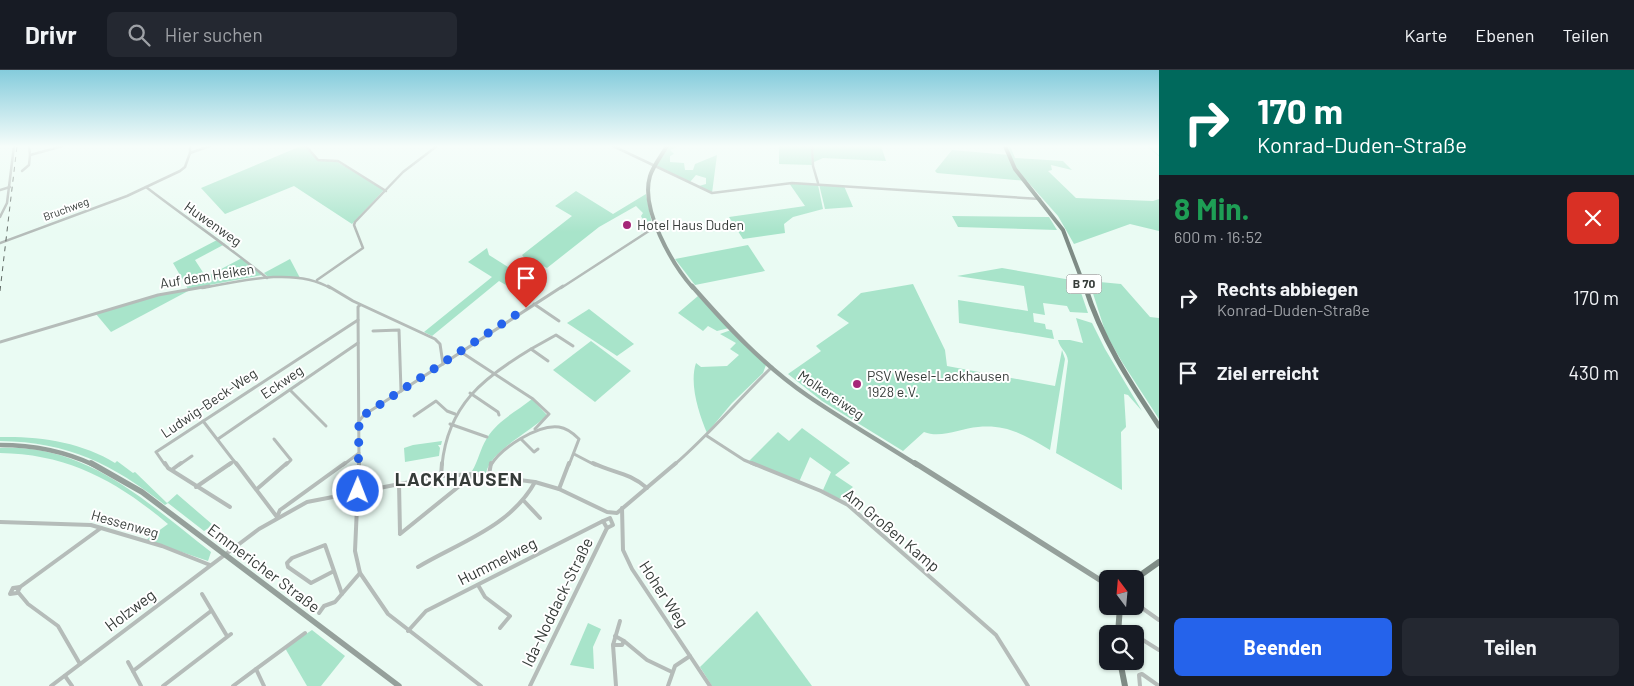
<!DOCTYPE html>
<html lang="de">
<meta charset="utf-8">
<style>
:root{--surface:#171b24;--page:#242831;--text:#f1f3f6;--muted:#9ea1a6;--line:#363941;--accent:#2563eb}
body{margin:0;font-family:Barlow,sans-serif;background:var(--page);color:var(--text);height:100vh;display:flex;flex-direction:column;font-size:19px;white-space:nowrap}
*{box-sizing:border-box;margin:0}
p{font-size:16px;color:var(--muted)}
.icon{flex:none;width:28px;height:28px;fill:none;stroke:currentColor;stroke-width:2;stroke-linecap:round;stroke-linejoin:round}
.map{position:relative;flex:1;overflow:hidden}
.panel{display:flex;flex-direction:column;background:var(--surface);width:475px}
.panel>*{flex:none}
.hud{background:#00695c;color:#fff;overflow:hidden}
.needle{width:32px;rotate:344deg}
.fabs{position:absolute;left:1099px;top:500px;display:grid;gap:10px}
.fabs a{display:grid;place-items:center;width:45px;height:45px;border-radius:8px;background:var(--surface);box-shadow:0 1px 4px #0004;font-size:25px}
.pin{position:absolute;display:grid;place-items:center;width:42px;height:42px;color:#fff;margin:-51px -21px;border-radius:50% 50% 50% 0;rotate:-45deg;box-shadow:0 0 5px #0007}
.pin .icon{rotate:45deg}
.me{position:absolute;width:55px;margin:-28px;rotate:1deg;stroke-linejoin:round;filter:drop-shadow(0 0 4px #0008)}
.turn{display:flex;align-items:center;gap:18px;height:105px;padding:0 15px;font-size:22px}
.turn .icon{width:65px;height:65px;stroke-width:2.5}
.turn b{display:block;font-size:35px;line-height:42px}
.round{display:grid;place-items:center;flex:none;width:52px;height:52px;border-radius:8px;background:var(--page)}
.headline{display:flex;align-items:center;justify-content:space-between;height:85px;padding:0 15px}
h1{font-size:30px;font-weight:700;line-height:38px;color:#1e9e55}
.action{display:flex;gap:10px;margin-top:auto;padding:10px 15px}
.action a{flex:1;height:58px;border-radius:8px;background:var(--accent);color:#fff;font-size:20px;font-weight:700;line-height:58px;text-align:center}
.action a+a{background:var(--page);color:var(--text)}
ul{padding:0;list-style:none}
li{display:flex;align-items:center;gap:15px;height:75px;padding:0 15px}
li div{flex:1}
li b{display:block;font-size:19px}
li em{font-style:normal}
header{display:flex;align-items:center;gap:30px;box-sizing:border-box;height:70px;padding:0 25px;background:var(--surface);border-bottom:1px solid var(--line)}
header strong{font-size:24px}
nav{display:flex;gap:28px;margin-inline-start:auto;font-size:18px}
.search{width:350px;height:45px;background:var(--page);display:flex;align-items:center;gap:12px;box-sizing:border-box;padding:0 18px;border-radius:8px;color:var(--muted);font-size:19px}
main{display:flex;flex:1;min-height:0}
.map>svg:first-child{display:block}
.green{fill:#a8e4ca}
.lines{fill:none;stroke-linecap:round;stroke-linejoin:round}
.stream{stroke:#91f0c9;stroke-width:1}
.street-far2{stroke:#b5bcb9;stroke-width:2.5}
.street-far1{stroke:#b5bcb9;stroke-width:3}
.street{stroke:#b5bcb9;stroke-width:4}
.secondary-far2{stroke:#95a09b;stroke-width:4}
.secondary-far1{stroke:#95a09b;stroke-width:4.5}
.secondary{stroke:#95a09b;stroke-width:5.5}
.primary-far2{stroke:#7e8b85;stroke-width:4}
.primary-far1{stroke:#7e8b85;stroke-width:5}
.primary{stroke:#7e8b85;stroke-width:6}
.rail{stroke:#5f6864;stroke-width:1;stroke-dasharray:5 5;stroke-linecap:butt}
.route{stroke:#2563eb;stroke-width:9;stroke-dasharray:0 16.2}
.poi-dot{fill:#a52678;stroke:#fff;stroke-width:2}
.labels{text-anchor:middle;stroke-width:4;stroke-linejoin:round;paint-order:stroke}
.far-street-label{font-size:11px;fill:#363c39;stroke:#fff}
.shield{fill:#fff;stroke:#727674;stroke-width:1}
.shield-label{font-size:12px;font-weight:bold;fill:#363c39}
.street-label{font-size:14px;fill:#363c39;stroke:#fff}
.poi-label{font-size:14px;fill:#363c39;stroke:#fff;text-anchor:start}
.near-street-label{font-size:16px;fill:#363c39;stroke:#fff}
.district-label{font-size:19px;font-weight:bold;letter-spacing:1px;fill:#363c39;stroke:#fff}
</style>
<header>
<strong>Drivr</strong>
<div class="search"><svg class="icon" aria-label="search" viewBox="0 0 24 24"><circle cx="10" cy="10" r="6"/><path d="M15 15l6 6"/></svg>Hier suchen</div>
<nav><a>Karte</a><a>Ebenen</a><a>Teilen</a></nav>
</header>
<main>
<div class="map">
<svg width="1159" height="616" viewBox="0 0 1159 616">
<rect width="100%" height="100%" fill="#eafbf3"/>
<g class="green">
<path d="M301,76H305L317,90H334L384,120L352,154L294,116L225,144L201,118Z"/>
<path d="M670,76H680L670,80L674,84L670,86V92L684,93L685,100H693L695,94L717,85L712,123L699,116L706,114V108L696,105L690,112L656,96Z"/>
<path d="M779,76H811L812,95L779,94Z"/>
<path d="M813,76H881L886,91L823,88L814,92Z"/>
<path d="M1008,76H1010L1015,88L1063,91L1072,100L1051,95L1052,100L1048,101L1076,128L1153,131L1159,129V161L1130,154L1074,174L1058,146L1027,111L937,103L935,101L952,80L1010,85Z"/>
<path d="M789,113L818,115L823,139L793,147L784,154L785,163L743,169L729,147L805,136Z"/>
<path d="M819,114L844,116L853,137L825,139Z"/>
<path d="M576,121L613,144L646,124L652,154L646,156L641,146L643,143L636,136L599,157L547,198L540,194L506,215L499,211L432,266L424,262L492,207L468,192L487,178L489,185L516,202L528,192L522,185L572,146L555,136Z"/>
<path d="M952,146L1049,147L1057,160L958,157Z"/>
<path d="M217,170L225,174L195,190L206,207L242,188L262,205L188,219L173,193Z"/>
<path d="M748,175L765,201L695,215L675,189Z"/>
<path d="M290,189L300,208H269L264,203Z"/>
<path d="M1002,198L1077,211L1088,243L1070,242L1067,236L1043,233L1045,245L1033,243L1034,252L1045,254L1046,259L1052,260L1054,269L959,253L958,230L1028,241L1024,216L957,206Z"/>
<path d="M1089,211L1121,214L1150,247L1159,248V349L1122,292L1106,264Z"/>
<path d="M913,214L945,280L947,296L1055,316L1062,280L1065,289L1050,380C1026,366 1008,354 978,357C961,358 941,369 924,362L903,381L822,331L788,304L821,281L816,276L849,253L837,245L861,223Z"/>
<path d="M190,220L111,262L96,244L157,226Z"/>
<path d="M698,226L729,258L717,261L708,256L703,261L678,243Z"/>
<path d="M589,239L634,274L617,286L567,253Z"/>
<path d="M1076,248L1092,253L1105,279L1142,341L1128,325L1124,324L1126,357L1121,362L1122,420L1056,383L1068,291C1067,281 1060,279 1058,270H1070L1083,273Z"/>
<path d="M731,260L766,295L763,303L732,333L707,363C699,344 689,314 696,293L701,297L727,296L739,285L730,279L736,273L720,264Z"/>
<path d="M591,271L631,301L595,332L553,300Z"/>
<path d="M532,329L547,345C531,362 491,380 486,403L472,401C478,392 480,379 487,368C498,350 516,342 532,329Z"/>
<path d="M802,358L850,393L835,405L853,417L839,429L823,420L831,402L810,387L799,412L749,391L778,362L789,371Z"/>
<path d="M0,367C38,366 82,372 115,393L117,391L133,403L135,402L167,433L177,424L213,455L204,461L168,433L165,435C112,394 69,372 0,371Z"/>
<path d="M442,371L441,375H438L440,378L439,386L405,392L404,378L413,375Z"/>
<path d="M0,378C88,374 146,432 211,482L208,491L146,470L168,454C117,411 68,384 0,383Z"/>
<path d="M757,541L812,616H712L700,597Z"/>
<path d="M588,553L601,559L593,577L594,599L570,595Z"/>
<path d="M312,560L345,586L321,616H307L285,578Z"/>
</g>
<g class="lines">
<path class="stream" d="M1148,76L1159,86"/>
<g class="street-far2">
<path d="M29,76L30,85L63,76"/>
<path d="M190,76V83"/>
<path d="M306,76L318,90L338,91L386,121"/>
<path d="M613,76L712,123L792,113L1040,129"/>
<path d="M812,76L813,96L818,113"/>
<path d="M22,101L29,95L30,85"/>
<path d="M146,117C186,148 228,176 267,208"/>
<path d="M0,120L10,117"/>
<path d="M0,147L7,133L14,76"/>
<path d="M0,173L127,126L180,101L185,97L190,83L210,76"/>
<path d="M317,210L363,178L354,155L355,152L403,102L437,76"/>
<path d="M202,218C239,211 296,197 330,218"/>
<path d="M561,218L655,157"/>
</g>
<g class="street-far1">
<path d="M328,216L353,231L435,269L440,274L443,294"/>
<path d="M534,234L559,251"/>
<path d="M373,261L399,260L401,321"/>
<path d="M0,272L158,225L209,216"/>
<path d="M461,282L533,329L549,344L535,359"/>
<path d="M548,291L531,279L556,265L573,276"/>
<path d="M290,320L326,356"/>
<path d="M470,323L498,342L499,345"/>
<path d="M414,346L436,331L447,341L455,344"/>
<path d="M203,351L237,395"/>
<path d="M359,351L364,345L563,216"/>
<path d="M450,354L487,367"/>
<path d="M707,366L744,390L756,395"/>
<path d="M218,369L358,273"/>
<path d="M274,369L291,390L286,395"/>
<path d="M521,369L534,382L538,379"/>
<path d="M574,384L595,395"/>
<path d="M165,395L156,382L358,250"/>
<path d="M179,395L192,386"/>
<path d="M229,395L234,391"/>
<path d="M343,395L359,383"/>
<path d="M359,395L358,237L360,235"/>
<path d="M442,395C448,335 483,308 531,279"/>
<path d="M491,395C501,378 538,354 559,357C567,358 573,363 579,369L569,395"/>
<path d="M674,395C709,365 739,329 772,297"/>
</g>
<g class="street">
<path d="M165,393L168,398L230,437"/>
<path d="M236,393L277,447L280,440L345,393"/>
<path d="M359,393L355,481L360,503L388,544L481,616"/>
<path d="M593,393C613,403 629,402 647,418"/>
<path d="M752,393L821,421L848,435L996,565L1028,616"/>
<path d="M173,399L181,393"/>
<path d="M489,405L491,393"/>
<path d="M441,406L442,393"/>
<path d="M399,413L400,463"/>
<path d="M196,417L231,393"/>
<path d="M257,419L287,393"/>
<path d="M559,419L569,393"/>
<path d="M524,431L540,448"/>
<path d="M622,438L623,480L632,499L710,616"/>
<path d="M610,448L613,455L607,458L603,451Z"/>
<path d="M0,452L91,455L162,476L210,495"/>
<path d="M400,464L473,405"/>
<path d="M418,497C460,472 510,457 535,412"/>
<path d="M334,501L311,513L288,497L287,493L292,488L325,475L342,524"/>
<path d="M478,515L485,527L510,546L500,558"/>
<path d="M20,517L17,523L10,524L13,518Z"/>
<path d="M20,517L101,458"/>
<path d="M18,522L28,534L58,556L80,594"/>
<path d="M202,524L227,566"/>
<path d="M1135,533L1159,550"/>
<path d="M319,543L324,536L335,532L360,503"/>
<path d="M1119,557L1133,564"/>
<path d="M408,561L426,541L603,451"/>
<path d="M1135,565L1159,580"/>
<path d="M615,566L624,571"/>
<path d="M613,575L620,551"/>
<path d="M128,592L133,601"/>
<path d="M256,599L264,616"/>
<path d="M65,606L72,616"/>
<path d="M51,616L259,459L307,432L441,406L474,404L535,412L559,419L607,442L617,443L676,393"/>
<path d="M141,616L133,601L211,541"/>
<path d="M163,616L231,564"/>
<path d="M233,616L305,563"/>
<path d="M530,616L607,458"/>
<path d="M616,616L613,575H622L624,571L647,590L672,602"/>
<path d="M668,616L675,596L690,586"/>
<path d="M1140,616L1139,605L1142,604L1159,616"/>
</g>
<path class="secondary-far2" d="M667,76C662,85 653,96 650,106C640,139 672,194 693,218"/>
<g class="secondary-far1">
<path d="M692,216C727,256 764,296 808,326C843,350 881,372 917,395"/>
<path d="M0,375C33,375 64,381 94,395"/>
</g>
<g class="secondary">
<path d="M91,393L142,422L399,616"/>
<path d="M915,393L1108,515"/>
</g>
<path class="primary-far2" d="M1005,76L1015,99L1063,160L1085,218"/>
<path class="primary-far1" d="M1085,216C1101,268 1129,311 1159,356"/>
<g class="primary">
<path d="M1135,509L1159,492"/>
<path d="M1118,564L1120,536"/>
<path d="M1120,591L1125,616"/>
</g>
<path class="rail" d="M0,221L17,76"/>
</g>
<linearGradient id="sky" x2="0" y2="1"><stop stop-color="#85ccdc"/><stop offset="0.47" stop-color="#f6fdfa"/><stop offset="1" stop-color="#f6fdfa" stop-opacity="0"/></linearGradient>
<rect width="1159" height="162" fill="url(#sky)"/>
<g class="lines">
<path class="route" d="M358,421L359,352L361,347L526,238"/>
</g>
<g class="poi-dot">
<circle cx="627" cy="155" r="5"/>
<circle cx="857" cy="314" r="5"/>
</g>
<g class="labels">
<g class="far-street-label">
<text transform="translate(66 139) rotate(-20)" y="4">Bruchweg</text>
</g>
<rect class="shield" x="1066.5" y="204.5" width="35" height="19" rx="4"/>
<g class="shield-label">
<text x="1084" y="218">B 70</text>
</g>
<g class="street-label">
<text transform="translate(213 154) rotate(35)" y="5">Huwenweg</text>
<text transform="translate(207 206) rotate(-9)" y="5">Auf dem Heiken</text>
<text transform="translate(282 312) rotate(-34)" y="5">Eckweg</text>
<text transform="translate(831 325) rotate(34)" y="5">Molkereiweg</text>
<text transform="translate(209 333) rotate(-34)" y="5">Ludwig-Beck-Weg</text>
<text transform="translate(125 454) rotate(16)" y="5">Hessenweg</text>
</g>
<g class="poi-label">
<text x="637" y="160">Hotel Haus Duden</text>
<text x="867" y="311">PSV Wesel-Lackhausen<tspan x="867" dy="16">1928 e.V.</tspan></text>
</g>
<g class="near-street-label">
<text transform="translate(892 460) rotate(40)" y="6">Am Großen Kamp</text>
<text transform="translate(497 491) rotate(-27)" y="6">Hummelweg</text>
<text transform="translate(264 498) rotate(37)" y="6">Emmericher Straße</text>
<text transform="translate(664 524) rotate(57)" y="6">Hoher Weg</text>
<text transform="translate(557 532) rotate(-64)" y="6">Ida-Noddack-Straße</text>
<text transform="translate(130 540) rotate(-37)" y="6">Holzweg</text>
</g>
<g class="district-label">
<text x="459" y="416">LACKHAUSEN</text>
</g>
</g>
</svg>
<div class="fabs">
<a><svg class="needle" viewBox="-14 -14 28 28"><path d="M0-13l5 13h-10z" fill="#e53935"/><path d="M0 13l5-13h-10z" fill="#9ea1a6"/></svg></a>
<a><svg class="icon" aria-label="search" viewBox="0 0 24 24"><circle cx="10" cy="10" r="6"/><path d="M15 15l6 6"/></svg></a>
</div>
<div class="pin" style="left:526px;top:238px;background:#d93025"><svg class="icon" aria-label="arrive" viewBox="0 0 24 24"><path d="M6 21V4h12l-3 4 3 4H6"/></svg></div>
<svg class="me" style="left:358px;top:421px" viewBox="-20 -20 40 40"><circle r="17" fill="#2563eb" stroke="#fff" stroke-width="3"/><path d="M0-11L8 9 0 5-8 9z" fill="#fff"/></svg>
</div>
<section class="panel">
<div class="hud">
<div class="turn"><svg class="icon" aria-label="right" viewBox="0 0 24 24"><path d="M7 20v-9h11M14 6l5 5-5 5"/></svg><div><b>170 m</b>Konrad-Duden-Straße</div></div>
</div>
<div class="headline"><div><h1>8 Min.</h1><p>600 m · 16:52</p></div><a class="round" style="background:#d93025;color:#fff"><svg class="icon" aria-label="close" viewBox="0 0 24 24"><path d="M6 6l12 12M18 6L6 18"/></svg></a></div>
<ul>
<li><svg class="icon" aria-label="right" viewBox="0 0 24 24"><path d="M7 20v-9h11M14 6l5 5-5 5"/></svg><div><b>Rechts abbiegen</b><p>Konrad-Duden-Straße</p></div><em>170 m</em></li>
<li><svg class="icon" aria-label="arrive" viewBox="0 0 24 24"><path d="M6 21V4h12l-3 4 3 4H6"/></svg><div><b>Ziel erreicht</b></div><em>430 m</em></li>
</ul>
<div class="action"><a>Beenden</a><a>Teilen</a></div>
</section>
</main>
